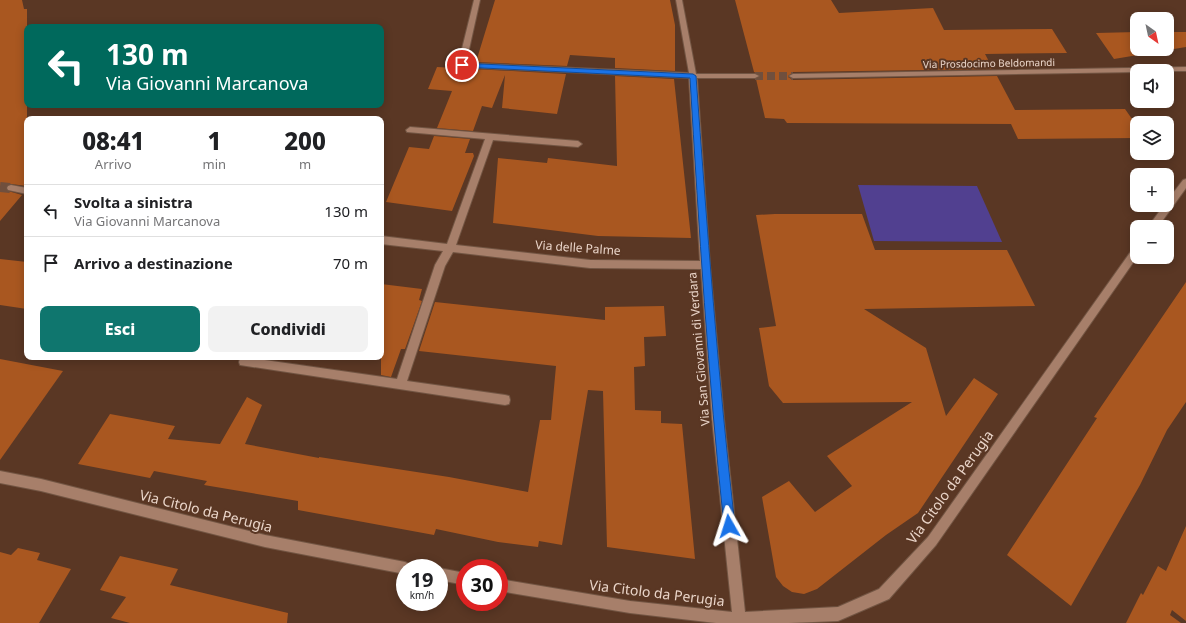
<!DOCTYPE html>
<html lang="it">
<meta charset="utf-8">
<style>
:root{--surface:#fff;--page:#f2f2f2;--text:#202124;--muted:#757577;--line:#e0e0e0;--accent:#0f766e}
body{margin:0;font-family:"Noto Sans",sans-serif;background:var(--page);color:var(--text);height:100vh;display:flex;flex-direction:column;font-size:15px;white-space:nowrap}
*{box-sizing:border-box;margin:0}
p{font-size:13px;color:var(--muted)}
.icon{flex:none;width:22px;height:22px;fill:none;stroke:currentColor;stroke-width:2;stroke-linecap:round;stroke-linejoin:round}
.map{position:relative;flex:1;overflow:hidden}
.drawer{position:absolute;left:24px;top:116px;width:360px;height:244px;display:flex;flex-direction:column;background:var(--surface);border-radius:8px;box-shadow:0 2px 10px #0003}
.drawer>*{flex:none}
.guide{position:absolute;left:24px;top:24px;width:360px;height:84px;border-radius:8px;box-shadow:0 2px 10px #0003;background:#00695c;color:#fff;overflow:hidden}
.needle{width:26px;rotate:147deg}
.controls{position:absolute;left:1130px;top:12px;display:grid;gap:8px}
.controls a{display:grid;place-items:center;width:44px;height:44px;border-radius:8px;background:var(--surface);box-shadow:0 2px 10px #0003;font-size:20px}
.speed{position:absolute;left:396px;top:559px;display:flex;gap:8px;font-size:20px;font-weight:700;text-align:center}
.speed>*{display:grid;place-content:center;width:52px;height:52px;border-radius:50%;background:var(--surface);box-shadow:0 2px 10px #0003;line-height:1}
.speed small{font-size:10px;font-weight:400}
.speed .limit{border:6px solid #d22;background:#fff;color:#111}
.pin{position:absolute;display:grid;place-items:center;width:34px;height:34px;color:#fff;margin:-17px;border:2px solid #fff;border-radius:50%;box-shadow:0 1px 4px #0007}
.me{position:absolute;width:44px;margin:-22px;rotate:354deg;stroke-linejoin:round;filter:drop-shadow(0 0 3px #0008)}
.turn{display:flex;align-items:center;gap:14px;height:84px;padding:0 16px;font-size:18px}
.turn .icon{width:52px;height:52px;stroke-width:2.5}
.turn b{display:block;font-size:28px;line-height:34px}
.eta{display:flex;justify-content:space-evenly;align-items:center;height:68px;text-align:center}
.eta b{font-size:24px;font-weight:800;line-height:28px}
.action{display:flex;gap:8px;margin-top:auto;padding:8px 16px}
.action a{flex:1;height:46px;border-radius:8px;background:var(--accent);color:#fff;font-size:16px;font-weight:800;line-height:46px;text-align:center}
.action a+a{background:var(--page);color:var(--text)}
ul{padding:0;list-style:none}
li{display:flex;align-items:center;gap:12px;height:52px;padding:0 16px;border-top:1px solid var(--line)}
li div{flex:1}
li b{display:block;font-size:15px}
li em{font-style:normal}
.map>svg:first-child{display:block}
.green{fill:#514090}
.building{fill:#a95720}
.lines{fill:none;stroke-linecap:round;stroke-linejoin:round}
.minor-tunnel-far1{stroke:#704f3d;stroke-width:8;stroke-dasharray:8 4;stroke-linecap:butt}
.minor-tunnel{stroke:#704f3d;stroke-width:10;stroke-dasharray:10 4.5;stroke-linecap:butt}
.minor-casing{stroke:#725543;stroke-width:2}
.minor{fill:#a77f6a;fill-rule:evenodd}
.route{fill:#1a73e8;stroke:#114b97}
.labels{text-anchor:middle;stroke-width:4;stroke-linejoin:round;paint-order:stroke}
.far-street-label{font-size:10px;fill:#ead5c9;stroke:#5a3724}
.street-label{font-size:12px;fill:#ead5c9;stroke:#5a3724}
.near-street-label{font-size:14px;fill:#ead5c9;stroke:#5a3724}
</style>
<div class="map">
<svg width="1186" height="623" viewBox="0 0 1186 623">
<rect width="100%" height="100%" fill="#5a3724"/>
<path class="green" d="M858,185L977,186L1002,242L874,241Z"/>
<g class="building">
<path d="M0,0H22L24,9H27V186L11,184L7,185L6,189L8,191L22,195L0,221Z"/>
<path d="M495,0H670L675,25V71L615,68V58L570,55L567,66L476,62Z"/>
<path d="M735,0H831L839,13L933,8L944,30L1052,29L1067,53L985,54L993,69L793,72L788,77L793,80L997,76L1015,110L1125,109L1137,126V138L1018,139L1011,124L787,123L784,119L765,118L756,79L760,75L754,72Z"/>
<path d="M1137,32V49H1167V32H1186V47L1114,59L1096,33Z"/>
<path d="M437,67L566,74L557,114L502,108L505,75L492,108L482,106L473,131L437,128L452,91L428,89Z"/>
<path d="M615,76L674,79L691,238L598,236L493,223L498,158L547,163L548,158L617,166Z"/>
<path d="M434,136L470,139L465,153H473L474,156L452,211L386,202L409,147L429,149Z"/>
<path d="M775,214H862L875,250H1007L1035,306L864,309L926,348L946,416L974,378L998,394L918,513L886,535L817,589L804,594L792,592L783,586L776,577L762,497L789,481L815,512L852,486L827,456L912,402L783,403L769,386L759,328L776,326L756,215Z"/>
<path d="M0,259L27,262V309L0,305Z"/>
<path d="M1186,282V402L1167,430L1140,485L1071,606L1007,555L1097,418L1094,417Z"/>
<path d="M381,284L422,289L419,300L422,301L405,349H401L391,377L381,375Z"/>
<path d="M435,302L605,320V307L664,306L666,336L644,337L645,366L634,367L635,410L661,411V423L682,424L695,559L607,547L603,391L588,390L562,545L539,541L538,547L498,542L436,529L434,535L298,510V501L204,485L207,481L154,471L150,478L78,464L110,414L175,426L168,439L220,444L247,397L262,405L245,444L319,458V457L449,477L528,492L540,420H551L556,366L419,351Z"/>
<path d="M0,359L63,371L0,460Z"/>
<path d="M1186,526V621L1172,610L1170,615L1181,623H1126L1141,593L1143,595L1158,566L1166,571Z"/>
<path d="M18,548L40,553L37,560L71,569L39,623H0V552L11,555Z"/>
<path d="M120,556L178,569L170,585L288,613L287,623H130L111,618L126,597L100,590Z"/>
</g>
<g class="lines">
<path class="minor-tunnel-far1" d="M755,76H793"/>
<path class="minor-tunnel" d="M0,187L11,188"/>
<g class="minor-casing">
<g id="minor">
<path d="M474,0H480L466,63L689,73L676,0H682L696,74H755L759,76L755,78H697L710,265L724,419L745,612L838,607L879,589L928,537L1134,247L1137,246V257L936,545L889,599L838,621L789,623H716L630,613L499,591V579L630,601L732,612L712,419L701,269L590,268L453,252L445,266L407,381L505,395L509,396L510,400L509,404L505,405L240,365L239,362L240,359L244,357L397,379L435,265L443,251L381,244V236L447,244L485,139L407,132L406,130L410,127L578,141L582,144L578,147L493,140L456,245L590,260L700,261L689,78L459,67L458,65Z"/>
<path d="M1186,67V71H1137V72L793,78L789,76L793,74Z"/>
<path d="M1186,179V188L1158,227H1148L1164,205H1167V201L1183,180Z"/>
<path d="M11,185L27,188V194L8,190L7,188L8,186Z"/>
<path d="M0,471L41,479L265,535L405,562L409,564L411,568H405V574L265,547L41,491L0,483Z"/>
<path d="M438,568H439L465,573V585L439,580Z"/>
</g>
</g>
<use href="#minor" class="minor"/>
</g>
<path class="route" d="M460,63L693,74L696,76C707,227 718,377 735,526L733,530L729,532L725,530L724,526C708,377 699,228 690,78L462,67L459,65Z"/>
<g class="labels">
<g class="far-street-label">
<text transform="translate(989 63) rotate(-1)" y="4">Via Prosdocimo Beldomandi</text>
</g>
<g class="street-label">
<text transform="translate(578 248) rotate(4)" y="4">Via delle Palme</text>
<text transform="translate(699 349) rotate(-95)" y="4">Via San Giovanni di Verdara</text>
</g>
<g class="near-street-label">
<text transform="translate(950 487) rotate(-54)" y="5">Via Citolo da Perugia</text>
<text transform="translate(206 511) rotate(14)" y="5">Via Citolo da Perugia</text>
<text transform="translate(657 593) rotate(7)" y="5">Via Citolo da Perugia</text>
</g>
</g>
</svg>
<div class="controls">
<a><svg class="needle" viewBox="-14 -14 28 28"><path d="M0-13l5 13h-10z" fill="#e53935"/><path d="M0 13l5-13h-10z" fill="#757577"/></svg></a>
<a><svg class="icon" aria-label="sound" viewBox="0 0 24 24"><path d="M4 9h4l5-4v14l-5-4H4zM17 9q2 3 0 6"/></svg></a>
<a><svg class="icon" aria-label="layers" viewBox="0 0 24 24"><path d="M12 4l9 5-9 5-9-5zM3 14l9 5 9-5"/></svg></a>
<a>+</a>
<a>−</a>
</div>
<div class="speed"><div>19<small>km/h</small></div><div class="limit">30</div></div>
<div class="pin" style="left:462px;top:65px;background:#d93025"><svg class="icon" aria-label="arrive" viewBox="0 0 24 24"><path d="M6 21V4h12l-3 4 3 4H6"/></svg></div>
<svg class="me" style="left:729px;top:526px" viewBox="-20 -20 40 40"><path d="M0-17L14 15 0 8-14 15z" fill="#1a73e8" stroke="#fff" stroke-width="4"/></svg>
<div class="guide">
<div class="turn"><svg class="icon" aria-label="left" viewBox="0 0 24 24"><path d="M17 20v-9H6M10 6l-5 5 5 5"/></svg><div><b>130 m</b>Via Giovanni Marcanova</div></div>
</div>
<section class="drawer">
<div class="eta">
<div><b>08:41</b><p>Arrivo</p></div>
<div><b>1</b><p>min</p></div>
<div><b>200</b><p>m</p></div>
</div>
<ul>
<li><svg class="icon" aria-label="left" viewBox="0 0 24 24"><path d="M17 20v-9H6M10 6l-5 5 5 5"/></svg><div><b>Svolta a sinistra</b><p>Via Giovanni Marcanova</p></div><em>130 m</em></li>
<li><svg class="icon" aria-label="arrive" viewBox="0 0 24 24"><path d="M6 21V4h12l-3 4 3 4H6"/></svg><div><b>Arrivo a destinazione</b></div><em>70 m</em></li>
</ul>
<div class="action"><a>Esci</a><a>Condividi</a></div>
</section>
</div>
